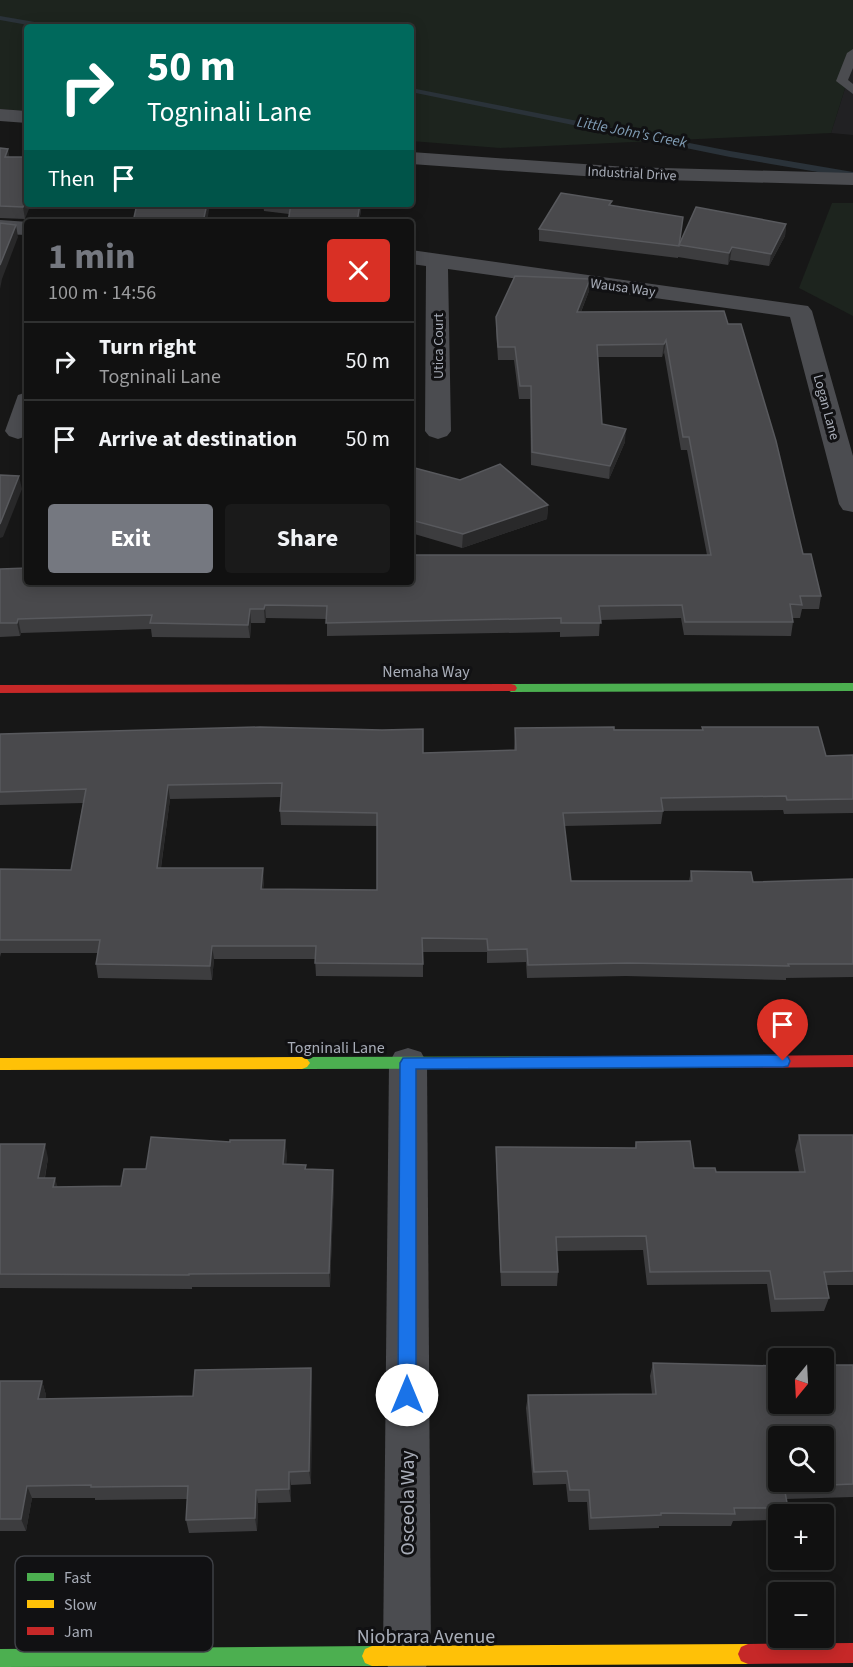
<!DOCTYPE html>
<meta charset="utf-8">
<style>
:root{--surface:#111;--page:#1a1a1a;--text:#f1f3f6;--muted:#9c9d9f;--line:#303131;--accent:#757880}
body{margin:0;font-family:"Source Sans 3",sans-serif;background:var(--page);color:var(--text);height:100vh;display:flex;flex-direction:column;font-size:22px;white-space:nowrap}
*{box-sizing:border-box;margin:0}
p{font-size:20px;color:var(--muted)}
.icon{flex:none;width:33px;height:33px;fill:none;stroke:currentColor;stroke-width:2;stroke-linecap:round;stroke-linejoin:round}
.map{position:relative;flex:1;overflow:hidden}
.drawer{position:absolute;left:24px;top:219px;width:390px;height:366px;display:flex;flex-direction:column;background:var(--surface);border-radius:6px;box-shadow:0 3px 15px #0003,0 0 0 2px var(--line)}
.drawer>*{flex:none}
.hud{position:absolute;left:24px;top:24px;width:390px;height:183px;border-radius:6px;box-shadow:0 3px 15px #0003,0 0 0 2px var(--line);background:#00695c;color:#fff;overflow:hidden}
.needle{width:39px;rotate:198deg}
.controls{position:absolute;left:768px;top:1348px;display:grid;gap:12px}
.controls a{display:grid;place-items:center;width:66px;height:66px;border-radius:6px;background:var(--surface);box-shadow:0 3px 15px #0003,0 0 0 2px var(--line);font-size:30px}
.pin{position:absolute;display:grid;place-items:center;width:51px;height:51px;color:#fff;margin:-62px -26px;border-radius:50% 50% 50% 0;rotate:-45deg;box-shadow:0 0 6px #0007}
.pin .icon{rotate:45deg}
.me{position:absolute;width:66px;margin:-33px;rotate:0deg;stroke-linejoin:round;filter:drop-shadow(0 0 4px #0008)}
.turn{display:flex;align-items:center;gap:21px;height:126px;padding:0 24px;font-size:27px}
.turn .icon{width:78px;height:78px;stroke-width:2.5}
.turn b{display:block;font-size:42px;line-height:51px}
.then{display:flex;align-items:center;height:57px;padding:0 24px;background:#0003;gap:12px;font-size:22px}
.round{display:grid;place-items:center;flex:none;width:63px;height:63px;border-radius:6px;background:var(--page)}
.overview{display:flex;align-items:center;justify-content:space-between;height:102px;padding:0 24px}
h1{font-size:36px;font-weight:700;line-height:45px;color:var(--accent)}
.cta{display:flex;gap:12px;margin-top:auto;padding:12px 24px}
.cta a{flex:1;height:69px;border-radius:6px;background:var(--accent);color:#fff;font-size:24px;font-weight:700;line-height:69px;text-align:center}
.cta a+a{background:var(--page);color:var(--text)}
ul{padding:0;list-style:none}
li{display:flex;align-items:center;gap:18px;height:78px;padding:0 24px;border-top:2px solid var(--line)}
li div{flex:1}
li b{display:block;font-size:22px}
li em{font-style:normal}
.map>svg:first-child{display:block}
.built{fill:#212123}
.green{fill:#1d241e}
.lines{fill:none;stroke-linecap:round;stroke-linejoin:round}
.stream{fill:#2a3239;fill-rule:evenodd}
.lane{fill:#4b4c50;fill-rule:evenodd}
.street{fill:#4b4c50;fill-rule:evenodd}
.fast{fill:#4caf50;fill-rule:evenodd}
.slow{fill:#ffc107;fill-rule:evenodd}
.jam{fill:#c62828;fill-rule:evenodd}
.wall{fill:#3d3d3f;fill-rule:evenodd}
.shaded-wall{fill:#29292a}
.building{fill:#49494c;stroke:#58595d;stroke-width:1.5;fill-rule:evenodd}
.route{fill:#1a73e8;stroke:#114b97;stroke-width:1.5}
.labels{text-anchor:middle;stroke-width:6;stroke-linejoin:round;paint-order:stroke}
.far-street-label{font-size:14px;fill:#a8adb8;stroke:#111113}
.far-water-label{font-size:15px;font-style:italic;fill:#7f9bb3;stroke:#111113}
.street-label{font-size:16px;fill:#a8adb8;stroke:#111113}
.near-street-label{font-size:20px;fill:#a8adb8;stroke:#111113}
.key{fill:#111113;stroke:#3e4045;stroke-width:1.5}
.key-label{font-size:16px;fill:#a8adb8}
</style>
<div class="map">
<svg width="853" height="1667" viewBox="0 0 853 1667">
<rect width="100%" height="100%" fill="#171717"/>
<path class="built" d="M853,63V135L831,133Z"/>
<g class="green">
<path d="M0,0H853V63L831,133L500,148L411,141V27H27V111L0,109Z"/>
<path d="M832,203H853V316L799,288Z"/>
</g>
<g class="lines">
<g class="stream">
<path d="M0,16L52,25L56,27H39L0,20Z"/>
<path d="M411,88L730,151L853,172V178L730,157L411,92Z"/>
</g>
<path class="lane" d="M853,49V68L848,80L853,84V94L836,81L847,53Z"/>
<g class="street">
<path d="M0,109L27,111V123L0,121Z"/>
<path d="M411,152L627,167L853,173V185L627,179L411,164Z"/>
<path d="M0,220L29,222H27V235L0,234Z"/>
<path d="M411,250L808,306L812,311L853,456V512L843,510L839,504L790,317L448,269L451,431L447,436L438,439L429,436L425,431L426,266L411,264Z"/>
<path d="M27,392V436L18,439L9,436L5,431L18,395Z"/>
<path d="M408,1048L421,1052L427,1063L431,1655L426,1667H388L383,1655L389,1063L395,1052Z"/>
</g>
<g class="fast">
<path d="M853,683V691L511,692L505,688L511,684Z"/>
<path d="M708,1056L713,1058L716,1062L713,1066L708,1068L302,1069L297,1067L294,1063L297,1059L302,1057Z"/>
<path d="M372,1646L379,1649L382,1656L379,1663L372,1666L0,1667V1649Z"/>
</g>
<g class="slow">
<path d="M302,1057L307,1059L310,1063L307,1067L302,1069L0,1070V1058Z"/>
<path d="M748,1644L755,1647L758,1654L755,1661L748,1664L372,1666L365,1663L362,1656L365,1649L372,1646Z"/>
</g>
<g class="jam">
<path d="M511,684L515,685L517,688L515,691L0,693V685Z"/>
<path d="M853,1055V1067L708,1068L703,1066L700,1062L703,1058L708,1056Z"/>
<path d="M853,1643V1663L748,1664L741,1661L738,1654L741,1647L748,1644Z"/>
</g>
</g>
<g class="wall">
<path d="M0,148L9,157H27L25,219L0,218Z"/>
<path d="M263,204H362L359,222H288L289,214L264,211Z"/>
<path d="M612,206L680,244L786,224L785,236L769,266L730,260L728,265L678,257V255V258L539,241V229Z"/>
<path d="M590,279L589,291L581,312L728,324L803,554L821,596L819,609H802L800,618H792L793,622L791,636L684,635L681,618L600,620L599,636L560,637V632L327,636V619L266,618L265,623H251L250,638L152,637L151,629L21,633L20,636L0,637V569L707,555L687,450H681L664,352L662,357H598L602,424L625,442L609,479L531,465L530,399H519L514,360H498L496,330V317Z"/>
<path d="M411,467L548,505L547,519L462,548L411,533Z"/>
<path d="M702,727L826,756L853,755V813L784,814L783,810L663,811L661,824L564,826L571,881H689L691,871L753,882L853,879V977L786,978V980L626,976L527,978L526,962L487,963V952H423V977L316,976L315,959H214L212,980L98,978L96,964L98,953H1L0,957V869L71,870L83,803L0,805V734L423,753L514,750L515,728L702,730ZM281,797L280,811L281,825L377,826V890L263,889L264,882L161,868L170,799Z"/>
<path d="M799,1135H853V1285H826L829,1298L824,1311L771,1312L767,1284L647,1285L643,1250L557,1251L558,1272L557,1286H501L496,1161V1147L635,1148L636,1142L694,1168L716,1172H799L795,1150Z"/>
<path d="M230,1142L287,1154L286,1165H306V1169L334,1184L330,1287H192V1289L0,1288V1144L48,1158L45,1178L58,1187L121,1186L146,1169Z"/>
<path d="M653,1363L766,1366L853,1365V1497L786,1499L788,1508L785,1515H778V1520L733,1521L731,1526H659V1528L589,1530L587,1502H568L566,1484L533,1485L526,1408L528,1395L652,1394L650,1376Z"/>
<path d="M311,1368L312,1382L311,1484L291,1485V1502L258,1503L257,1531L189,1533L186,1520L187,1499L95,1500V1498H32L26,1531H0V1381H42L46,1395L45,1399L193,1396Z"/>
</g>
<g class="shaded-wall">
<path d="M8,149L10,160L5,157Z"/>
<path d="M27,197V204H31L25,219L23,207Z"/>
<path d="M207,204H210L207,222H203Z"/>
<path d="M360,204H362L359,222H357Z"/>
<path d="M786,224L785,236L769,266L771,254Z"/>
<path d="M16,225L18,237L2,279L0,289V265Z"/>
<path d="M732,247L730,260L728,265L729,253Z"/>
<path d="M590,279L589,291L576,324L577,312Z"/>
<path d="M666,340L664,352L662,357L664,344Z"/>
<path d="M626,429L625,442L609,479L610,466Z"/>
<path d="M19,476L22,489L3,537L0,538V524Z"/>
<path d="M548,505L547,519L462,548L463,534Z"/>
<path d="M265,605L266,618L265,623L264,609Z"/>
<path d="M250,609L251,623L250,638L248,625Z"/>
<path d="M18,619L21,633L20,636L17,623Z"/>
<path d="M168,785L170,799L159,881L157,868Z"/>
<path d="M263,868L264,882L262,903L261,889Z"/>
<path d="M212,946L214,959L212,980L210,966Z"/>
<path d="M285,1140L287,1154L285,1179L283,1164Z"/>
<path d="M45,1144L48,1158L42,1192L38,1178Z"/>
<path d="M333,1170L334,1184L330,1287L329,1273Z"/>
<path d="M55,1178L59,1192L53,1187Z"/>
<path d="M311,1368L312,1382L311,1484L309,1471Z"/>
<path d="M42,1381L46,1395L43,1412L38,1399Z"/>
<path d="M289,1472L291,1485V1502L289,1489Z"/>
<path d="M27,1486L32,1498L26,1531L21,1519Z"/>
<path d="M256,1490L258,1503L257,1531L255,1518Z"/>
</g>
<g class="building">
<path d="M0,148L8,149L5,157H27V197L23,207L0,206Z"/>
<path d="M561,193L612,201L609,205L683,217L679,246L539,229Z"/>
<path d="M137,204H207L203,222H133Z"/>
<path d="M291,204H360L357,222H288Z"/>
<path d="M696,207L786,224L771,254L732,247L729,253L679,245Z"/>
<path d="M0,223L16,225L0,265Z"/>
<path d="M515,276L590,279L577,312L724,311L728,324H741L776,441L803,554H811L821,596H800L802,605L790,604L793,622H685L682,605L599,606L601,623H561V618L326,623L327,606L265,605L264,609H250L248,625L150,623L152,615L18,619L17,623H0V569L27,568V582H411V555H711L689,437H683L666,340L664,344L597,345L602,424L626,429L610,466L532,452L531,386H520L515,347H498L496,317Z"/>
<path d="M500,464L548,505L463,534L411,520V467L460,480Z"/>
<path d="M0,475L19,476L0,524Z"/>
<path d="M260,727L382,730L423,729V753L516,750L515,728L614,727V730H703L702,727H818L826,756L853,755V799L787,800L786,796L661,798L663,811L563,813L571,881H692L691,871L751,872L753,882L853,879V964H788L789,966L628,963L528,965L527,949L488,950L487,939L422,938L423,964L315,963L316,946H212L210,966L96,964L100,940H0V869L71,870L86,789L0,792V734ZM282,783L280,811L377,813V890L261,889L263,868H157L168,785Z"/>
<path d="M799,1135H853V1271L824,1272L829,1298L775,1299L770,1271L650,1272L646,1236L556,1237L558,1272H501L496,1147L636,1148V1142L690,1141L694,1168H715L716,1172H805Z"/>
<path d="M151,1137L230,1142V1140H285L283,1164L306,1165L305,1169L333,1170L329,1273L189,1274V1275L0,1274V1144H45L38,1178H55L53,1187L121,1186L124,1169H146Z"/>
<path d="M653,1363L778,1366V1404H824V1365H853V1484L784,1487L788,1508H734L735,1514L661,1513V1515L591,1518L589,1490H570L567,1471L534,1472L528,1395L656,1394ZM778,1437H824V1482H778Z"/>
<path d="M311,1368L309,1471L289,1472V1489L256,1490L255,1518L186,1520L188,1486L91,1487V1485L27,1486L21,1519H0V1381H42L38,1399L193,1396L195,1370Z"/>
</g>
<path class="route" d="M783,1055L788,1057L790,1061L788,1066L783,1067L416,1069V1395L414,1400L407,1403L401,1400L398,1395L400,1063L403,1058Z"/>
<g class="labels">
<g class="far-street-label">
<text transform="translate(632 173) rotate(3)" y="5">Industrial Drive</text>
<text transform="translate(623 287) rotate(8)" y="5">Wausa Way</text>
<text transform="translate(438 346) rotate(-90)" y="5">Utica Court</text>
<text transform="translate(827 407) rotate(75)" y="5">Logan Lane</text>
</g>
<g class="far-water-label">
<text transform="translate(632 132) rotate(11)" y="5">Little John's Creek</text>
</g>
<g class="street-label">
<text x="426" y="677">Nemaha Way</text>
<text x="336" y="1053">Togninali Lane</text>
</g>
<g class="near-street-label">
<text transform="translate(407 1503) rotate(-90)" y="7">Osceola Way</text>
<text x="426" y="1643">Niobrara Avenue</text>
</g>
</g>
<rect x="15" y="1556" width="198" height="96" rx="9" class="key"/>
<rect x="27" y="1573" width="27" height="8" fill="#4caf50"/>
<rect x="27" y="1600" width="27" height="8" fill="#ffc107"/>
<rect x="27" y="1627" width="27" height="8" fill="#c62828"/>
<g class="key-label">
<text x="64" y="1583">Fast</text>
<text x="64" y="1610">Slow</text>
<text x="64" y="1637">Jam</text>
</g>
</svg>
<div class="controls">
<a><svg class="needle" viewBox="-14 -14 28 28"><path d="M0-13l5 13h-10z" fill="#e53935"/><path d="M0 13l5-13h-10z" fill="#9c9d9f"/></svg></a>
<a><svg class="icon" aria-label="search" viewBox="0 0 24 24"><circle cx="10" cy="10" r="6"/><path d="M15 15l6 6"/></svg></a>
<a>+</a>
<a>−</a>
</div>
<div class="pin" style="left:783px;top:1061px;background:#d93025"><svg class="icon" aria-label="arrive" viewBox="0 0 24 24"><path d="M6 21V4h12l-3 4 3 4H6"/></svg></div>
<svg class="me" style="left:407px;top:1395px" viewBox="-20 -20 40 40"><circle r="19" fill="#fff"/><path d="M0-13L10 11 0 6-10 11z" fill="#1a73e8"/></svg>
<div class="hud">
<div class="turn"><svg class="icon" aria-label="right" viewBox="0 0 24 24"><path d="M7 20v-9h11M14 6l5 5-5 5"/></svg><div><b>50 m</b>Togninali Lane</div></div>
<div class="then">Then<svg class="icon" aria-label="arrive" viewBox="0 0 24 24"><path d="M6 21V4h12l-3 4 3 4H6"/></svg></div>
</div>
<section class="drawer">
<div class="overview"><div><h1>1 min</h1><p>100 m · 14:56</p></div><a class="round" style="background:#d93025;color:#fff"><svg class="icon" aria-label="close" viewBox="0 0 24 24"><path d="M6 6l12 12M18 6L6 18"/></svg></a></div>
<ul>
<li><svg class="icon" aria-label="right" viewBox="0 0 24 24"><path d="M7 20v-9h11M14 6l5 5-5 5"/></svg><div><b>Turn right</b><p>Togninali Lane</p></div><em>50 m</em></li>
<li><svg class="icon" aria-label="arrive" viewBox="0 0 24 24"><path d="M6 21V4h12l-3 4 3 4H6"/></svg><div><b>Arrive at destination</b></div><em>50 m</em></li>
</ul>
<div class="cta"><a>Exit</a><a>Share</a></div>
</section>
</div>
